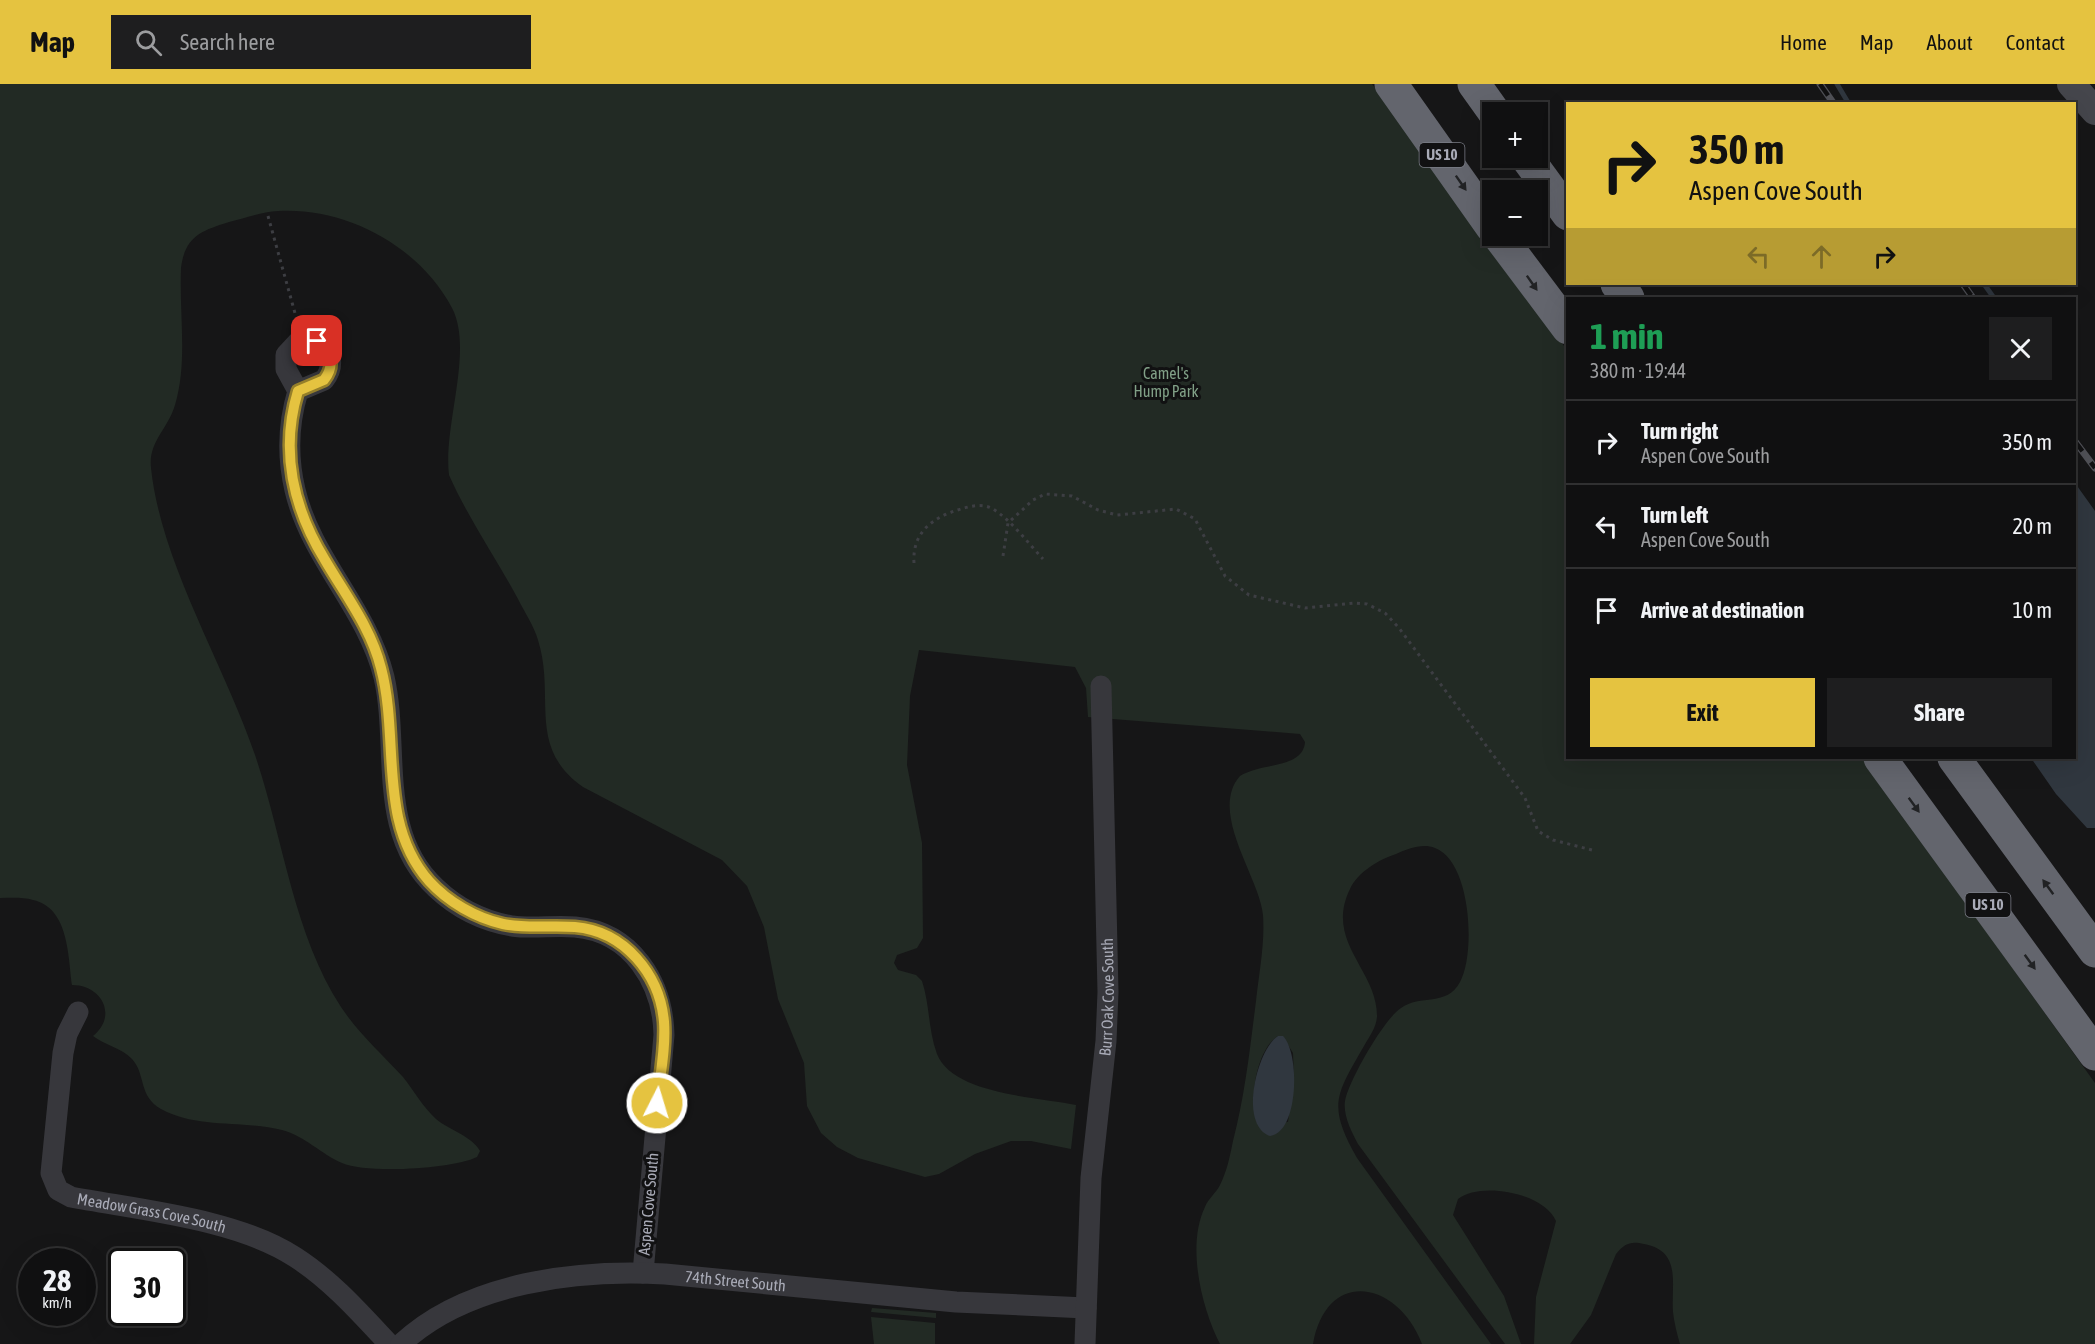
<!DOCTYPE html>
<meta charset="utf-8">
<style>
:root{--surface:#101011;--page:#1e1e1f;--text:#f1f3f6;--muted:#9c9d9f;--line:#303031;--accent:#e5c340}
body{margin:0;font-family:"Asap Condensed",sans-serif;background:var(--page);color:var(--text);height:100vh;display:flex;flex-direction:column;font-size:22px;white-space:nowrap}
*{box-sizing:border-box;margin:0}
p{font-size:20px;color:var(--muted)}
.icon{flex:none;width:33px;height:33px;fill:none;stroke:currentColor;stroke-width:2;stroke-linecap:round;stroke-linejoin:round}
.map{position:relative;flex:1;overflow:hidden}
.details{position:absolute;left:1566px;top:213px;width:510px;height:462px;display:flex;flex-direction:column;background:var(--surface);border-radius:0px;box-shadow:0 6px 24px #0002,0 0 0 2px var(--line)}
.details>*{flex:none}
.guide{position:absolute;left:1566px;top:18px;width:510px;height:183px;border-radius:0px;box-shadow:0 6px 24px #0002,0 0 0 2px var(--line);background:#e5c340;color:#111;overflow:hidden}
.controls{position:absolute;left:1482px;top:18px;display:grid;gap:12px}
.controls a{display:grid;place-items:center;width:66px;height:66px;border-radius:0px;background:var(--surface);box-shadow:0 6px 24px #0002,0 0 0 2px var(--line);font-size:30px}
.speed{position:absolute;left:18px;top:1164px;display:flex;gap:12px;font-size:30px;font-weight:700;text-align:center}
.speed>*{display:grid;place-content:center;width:78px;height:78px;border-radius:50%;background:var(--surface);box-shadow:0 6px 24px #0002,0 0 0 2px var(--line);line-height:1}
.speed small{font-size:15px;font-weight:400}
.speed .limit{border:3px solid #111;border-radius:9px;background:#fff;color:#111}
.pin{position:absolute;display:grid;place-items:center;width:51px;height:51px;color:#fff;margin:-26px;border-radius:12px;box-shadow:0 3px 9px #0006}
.me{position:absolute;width:66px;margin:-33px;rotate:5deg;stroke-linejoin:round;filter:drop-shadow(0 0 4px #0008)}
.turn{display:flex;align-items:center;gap:21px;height:126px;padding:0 24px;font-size:27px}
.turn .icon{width:78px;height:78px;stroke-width:2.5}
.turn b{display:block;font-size:42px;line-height:51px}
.lanes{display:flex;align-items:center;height:57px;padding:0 24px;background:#0003;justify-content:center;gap:30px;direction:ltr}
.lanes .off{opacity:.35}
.round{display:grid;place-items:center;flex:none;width:63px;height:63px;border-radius:0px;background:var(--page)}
.headline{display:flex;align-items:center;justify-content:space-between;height:102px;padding:0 24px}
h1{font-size:36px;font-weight:700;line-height:45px;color:#1e9e55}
.cta{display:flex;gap:12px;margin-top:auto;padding:12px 24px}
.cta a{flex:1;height:69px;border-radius:0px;background:var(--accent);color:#111;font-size:24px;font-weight:700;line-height:69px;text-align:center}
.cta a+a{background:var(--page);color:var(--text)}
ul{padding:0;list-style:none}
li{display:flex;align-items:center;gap:18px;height:84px;padding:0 24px;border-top:2px solid var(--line)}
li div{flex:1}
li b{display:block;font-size:22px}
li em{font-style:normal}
header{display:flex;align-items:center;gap:36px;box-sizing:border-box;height:84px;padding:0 30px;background:var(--accent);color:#111}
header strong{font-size:28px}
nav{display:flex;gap:33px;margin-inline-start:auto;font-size:21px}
.search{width:420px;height:54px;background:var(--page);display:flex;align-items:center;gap:15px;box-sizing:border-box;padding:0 21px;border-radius:0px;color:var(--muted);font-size:22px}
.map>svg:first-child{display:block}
.green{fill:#222a24;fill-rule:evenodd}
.water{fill:#30373f}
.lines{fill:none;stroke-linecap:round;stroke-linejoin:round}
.stream{stroke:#30373f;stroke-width:5}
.path{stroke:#3d3e43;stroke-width:3;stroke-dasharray:3 4.5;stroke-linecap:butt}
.street{stroke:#37373c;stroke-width:21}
.secondary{stroke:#45464c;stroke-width:28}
.highway{stroke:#63656d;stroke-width:33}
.rail-casing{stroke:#505157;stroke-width:7}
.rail{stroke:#111112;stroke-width:4.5;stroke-dasharray:14;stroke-linecap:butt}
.oneway{fill:#212224}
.route-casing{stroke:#957f2a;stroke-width:15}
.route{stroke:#e5c340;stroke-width:10}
.labels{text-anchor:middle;stroke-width:6;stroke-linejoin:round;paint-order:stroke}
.shield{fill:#111112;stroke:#7b7d86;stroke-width:1.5}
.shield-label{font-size:15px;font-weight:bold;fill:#a9abb7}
.park-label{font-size:16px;fill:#81a087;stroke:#111112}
.street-label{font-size:16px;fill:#a9abb7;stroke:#111112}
</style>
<header>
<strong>Map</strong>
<div class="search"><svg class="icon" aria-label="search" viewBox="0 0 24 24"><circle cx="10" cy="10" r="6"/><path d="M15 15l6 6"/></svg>Search here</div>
<nav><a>Home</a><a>Map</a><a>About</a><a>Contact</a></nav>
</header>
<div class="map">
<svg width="2095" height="1260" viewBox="0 0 2095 1260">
<rect width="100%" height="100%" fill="#161617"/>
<g class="green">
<path d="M0,0H1372L1567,266L1568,674H1862L2095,999V1260H1680C1677,1250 1674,1238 1673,1228C1671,1199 1682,1167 1644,1160C1631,1157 1625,1159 1616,1170L1591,1231L1570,1260H1534L1536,1213L1556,1137C1544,1109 1481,1097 1458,1115L1453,1131L1504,1212L1521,1260H1505L1358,1060C1351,1047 1343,1031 1345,1017C1349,996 1384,935 1401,924C1420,910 1447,923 1460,898C1476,869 1471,777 1435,764C1422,759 1408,765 1396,770C1378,776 1358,788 1350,805C1324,858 1378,886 1377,933C1376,944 1369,953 1364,962C1336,1011 1327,1021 1357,1074L1491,1260H1422C1398,1197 1327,1183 1313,1260H1220C1202,1225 1186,1162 1205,1123C1208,1115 1216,1109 1220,1101C1227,1087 1230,1072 1233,1057C1245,1011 1250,964 1256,917C1259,889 1265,860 1263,831C1260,794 1208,728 1240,692C1262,678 1303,685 1305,658L1300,650L1088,633L1086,604L1075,583L919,566L910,612L907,681L922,759L923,854L917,864L897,871L894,879L898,886L916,891L922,897C930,921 928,946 937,970C953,1011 1040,1013 1076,1021L1071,1065L1031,1057H1011L975,1070L939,1090L925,1093L858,1074L837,1063L821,1049L807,1022L804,979L778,915L764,843L747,802L722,776L583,703C526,663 556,613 538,556C534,542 525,529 518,515C496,474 468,434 449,391C443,342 474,266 452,224C420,163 347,123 278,127C261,128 245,134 229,138C200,147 185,153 181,184C179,230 188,277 175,321C168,345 148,358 151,384C161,479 224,580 255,671C283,753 293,849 341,923C359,950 381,969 403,993C414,1007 423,1023 436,1035C449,1046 472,1052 480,1067L477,1073C453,1085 367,1090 342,1079C321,1070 305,1052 282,1046C243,1036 197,1045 161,1025C138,1012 146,990 132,975C122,964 104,961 93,952C118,932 102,901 72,901C68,872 69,824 33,816C23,813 11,814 0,814ZM1278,952L1283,953L1293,969L1294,993L1288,1038L1257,1039C1249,1015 1256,966 1278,952Z"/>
<path d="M872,1224L936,1229V1234L871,1228Z"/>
<path d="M871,1233L935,1239V1260H874Z"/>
</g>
<g class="water">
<path d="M2075,399L2095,427V744H2087L2056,710L2031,674H2074Z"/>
<path d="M1278,952H1283C1300,969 1299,1048 1270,1052C1238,1041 1257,965 1278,952Z"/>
</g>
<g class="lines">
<g class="stream">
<path d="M1837,0L1849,20"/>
<path d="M1984,200L1994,214"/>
</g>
<g class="path">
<path d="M268,132L298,240"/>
<path d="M1003,472L1008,439L1033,416L1045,410L1072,412L1098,426L1117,431L1176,425L1195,435L1225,492L1249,511L1305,524L1354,519L1367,520L1385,529L1399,544L1525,714L1538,747L1553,756L1596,767"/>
<path d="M914,479C912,448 933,433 961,425C971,422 983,419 993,425C1011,436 1028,459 1043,475"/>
</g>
<g class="street">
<path d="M298,307L286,285V271L299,257H317C332,266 335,282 324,296L298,307C288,340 287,372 295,406C311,475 367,524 384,593C400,663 376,749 436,804C457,824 483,837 512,842C533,845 554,841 575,843C632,848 663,899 664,951L643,1189"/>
<path id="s1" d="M78,928L67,950L63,969L51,1089L58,1106L71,1113C140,1126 237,1135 295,1173C331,1196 360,1229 389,1260"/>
<path id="s2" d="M401,1260C467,1198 578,1185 665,1190L956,1218L1086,1224"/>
<path id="s3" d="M1085,1260L1091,1094L1106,957L1108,908L1101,602"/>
</g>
<path class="secondary" d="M2071,0L2095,27"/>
<g class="highway">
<path d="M1391,0L1492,143"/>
<path d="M1474,0L1494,28"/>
<path d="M1527,74L1568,130"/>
<path d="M1499,152L1568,244"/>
<path d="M1617,200L1628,214"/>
<path d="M1880,674L2095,970"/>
<path d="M1954,674L2095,867"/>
</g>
<g class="rail-casing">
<g id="rail">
<path d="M1820,0L1834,20"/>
<path d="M1963,200L1973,214"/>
<path d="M2074,356L2095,384"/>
</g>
</g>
<use href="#rail" class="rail"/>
</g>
<defs><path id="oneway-solid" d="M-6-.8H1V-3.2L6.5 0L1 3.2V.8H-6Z" transform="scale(1.5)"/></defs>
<g class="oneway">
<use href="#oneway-solid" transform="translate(1461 99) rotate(55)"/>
<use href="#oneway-solid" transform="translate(1532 199) rotate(55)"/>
<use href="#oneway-solid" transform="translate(1914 721) rotate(54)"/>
<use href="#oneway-solid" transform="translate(2048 803) rotate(-126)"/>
<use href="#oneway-solid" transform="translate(2030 878) rotate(54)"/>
</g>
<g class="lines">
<g class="route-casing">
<path id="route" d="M317,257C332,266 335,282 324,296L298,307C280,366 293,424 325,476C346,512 371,544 381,584C400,655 377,738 429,797C448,818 476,834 503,840C527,845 551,841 575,843C624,847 660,890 664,938C666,964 660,992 657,1019"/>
</g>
<use href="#route" class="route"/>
</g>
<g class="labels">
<g class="shield">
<rect x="1419.5" y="59" width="45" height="24" rx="4.5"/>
<rect x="1965.5" y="809" width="45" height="24" rx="4.5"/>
</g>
<g class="shield-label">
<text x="1442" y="76">US 10</text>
<text x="1988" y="826">US 10</text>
</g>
<g class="park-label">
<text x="1166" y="295">Camel's<tspan x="1166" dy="18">Hump Park</tspan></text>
</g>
<g class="street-label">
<text dy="6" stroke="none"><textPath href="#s3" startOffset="348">Burr Oak Cove South</textPath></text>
<text transform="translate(648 1120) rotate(-85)" y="6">Aspen Cove South</text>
<text dy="6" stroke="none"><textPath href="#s1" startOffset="280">Meadow Grass Cove South</textPath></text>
<text dy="6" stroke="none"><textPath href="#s2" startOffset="351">74th Street South</textPath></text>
</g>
</g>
</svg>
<div class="controls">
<a>+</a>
<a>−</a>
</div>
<div class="speed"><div>28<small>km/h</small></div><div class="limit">30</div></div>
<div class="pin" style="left:317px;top:257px;background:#d93025"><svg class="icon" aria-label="arrive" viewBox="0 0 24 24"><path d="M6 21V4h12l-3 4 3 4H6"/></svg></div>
<svg class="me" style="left:657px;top:1019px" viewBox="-20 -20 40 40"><circle r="17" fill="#e5c340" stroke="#fff" stroke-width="3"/><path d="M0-11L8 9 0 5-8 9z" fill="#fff"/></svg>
<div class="guide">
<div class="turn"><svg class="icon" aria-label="right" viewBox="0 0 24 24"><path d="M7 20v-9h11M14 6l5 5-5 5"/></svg><div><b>350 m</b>Aspen Cove South</div></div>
<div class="lanes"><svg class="icon off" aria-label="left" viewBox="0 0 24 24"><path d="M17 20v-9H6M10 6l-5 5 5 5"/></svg><svg class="icon off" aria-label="ahead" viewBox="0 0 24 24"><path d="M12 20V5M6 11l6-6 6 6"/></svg><svg class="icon" aria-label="right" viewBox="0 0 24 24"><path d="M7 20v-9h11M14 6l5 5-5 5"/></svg></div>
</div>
<section class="details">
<div class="headline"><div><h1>1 min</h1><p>380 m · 19:44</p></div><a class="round"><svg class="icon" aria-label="close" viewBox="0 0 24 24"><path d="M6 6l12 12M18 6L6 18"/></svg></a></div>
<ul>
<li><svg class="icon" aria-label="right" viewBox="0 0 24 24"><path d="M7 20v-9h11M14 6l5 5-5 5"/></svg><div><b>Turn right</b><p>Aspen Cove South</p></div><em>350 m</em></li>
<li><svg class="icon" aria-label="left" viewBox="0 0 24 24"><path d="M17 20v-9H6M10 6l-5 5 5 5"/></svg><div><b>Turn left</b><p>Aspen Cove South</p></div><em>20 m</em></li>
<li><svg class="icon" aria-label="arrive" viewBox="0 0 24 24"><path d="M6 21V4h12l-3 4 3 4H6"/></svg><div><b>Arrive at destination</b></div><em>10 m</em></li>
</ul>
<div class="cta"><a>Exit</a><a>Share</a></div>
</section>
</div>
